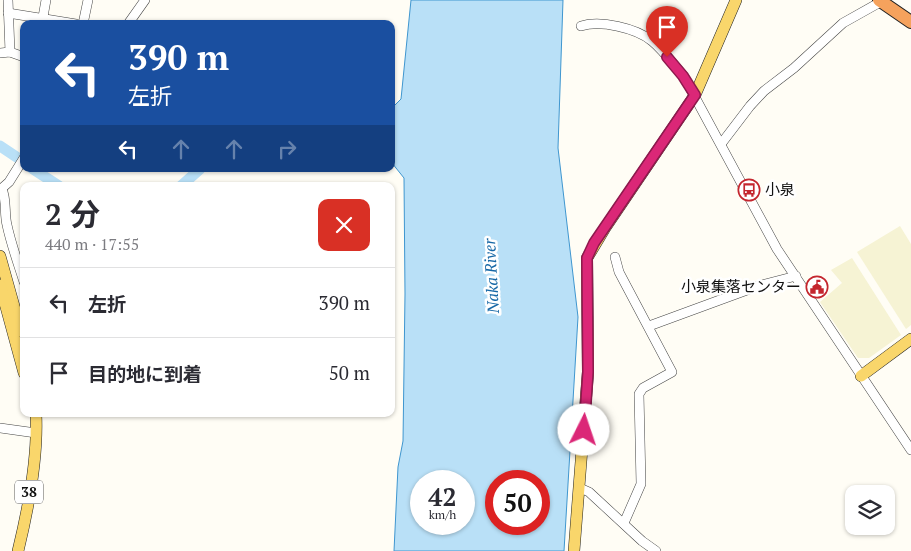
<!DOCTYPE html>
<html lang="ja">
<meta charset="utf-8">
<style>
:root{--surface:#fff;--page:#f7f7f7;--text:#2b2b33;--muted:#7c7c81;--line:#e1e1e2}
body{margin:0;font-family:"PT Serif","Noto Sans JP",serif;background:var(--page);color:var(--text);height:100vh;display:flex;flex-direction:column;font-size:19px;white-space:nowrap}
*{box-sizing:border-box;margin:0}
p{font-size:16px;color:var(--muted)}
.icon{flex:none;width:28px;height:28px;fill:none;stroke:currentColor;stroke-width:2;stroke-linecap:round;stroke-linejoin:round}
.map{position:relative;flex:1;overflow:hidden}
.side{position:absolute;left:20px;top:182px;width:375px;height:235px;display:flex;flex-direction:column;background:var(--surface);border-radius:10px;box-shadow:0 1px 4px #0004}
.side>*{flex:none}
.hud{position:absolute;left:20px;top:20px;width:375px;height:152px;border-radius:10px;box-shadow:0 1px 4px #0004;background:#1a4fa0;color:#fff;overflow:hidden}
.buttons{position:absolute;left:845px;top:485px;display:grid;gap:10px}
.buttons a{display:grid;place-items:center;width:50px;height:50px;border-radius:10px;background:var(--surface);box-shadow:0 1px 4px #0004;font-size:25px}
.speed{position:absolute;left:410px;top:470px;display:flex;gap:10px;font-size:25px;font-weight:700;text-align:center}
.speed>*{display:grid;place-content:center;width:65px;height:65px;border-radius:50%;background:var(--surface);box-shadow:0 1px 4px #0004;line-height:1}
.speed small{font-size:12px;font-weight:400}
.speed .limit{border:8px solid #d22;background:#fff;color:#111}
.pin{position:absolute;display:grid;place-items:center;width:42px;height:42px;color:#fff;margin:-51px -21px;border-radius:50% 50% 50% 0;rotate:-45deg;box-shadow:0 0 5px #0007}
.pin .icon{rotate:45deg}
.me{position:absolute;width:55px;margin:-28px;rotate:4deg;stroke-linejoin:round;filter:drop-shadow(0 0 4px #0008)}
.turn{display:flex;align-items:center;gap:18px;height:105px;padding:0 25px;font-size:22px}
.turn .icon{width:65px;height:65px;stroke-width:2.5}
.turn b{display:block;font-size:35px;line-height:42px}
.lanes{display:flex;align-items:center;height:48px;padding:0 25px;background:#0003;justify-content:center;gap:25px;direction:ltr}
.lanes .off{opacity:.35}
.round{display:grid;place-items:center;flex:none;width:52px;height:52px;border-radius:10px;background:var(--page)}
.overview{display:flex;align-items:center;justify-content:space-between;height:85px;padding:0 25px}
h1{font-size:30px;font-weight:700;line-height:38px}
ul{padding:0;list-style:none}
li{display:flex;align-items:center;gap:15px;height:70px;padding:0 25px;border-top:1px solid var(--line)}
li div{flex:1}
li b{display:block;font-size:19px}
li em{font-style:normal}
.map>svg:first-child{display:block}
.farmland{fill:#f6f3d4}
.water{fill:#b9e0f7;stroke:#3f96cf;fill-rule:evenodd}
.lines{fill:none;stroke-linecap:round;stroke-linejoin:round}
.river{stroke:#b9e0f7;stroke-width:11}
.minor-casing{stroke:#444;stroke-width:10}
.major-casing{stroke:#222;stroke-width:12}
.highway-casing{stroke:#222;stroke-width:14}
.minor{stroke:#fff;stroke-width:9}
.major{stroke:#f9d66b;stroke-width:11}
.highway{stroke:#f5a25d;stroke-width:12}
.route-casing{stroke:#8e194d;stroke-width:12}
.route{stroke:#db2777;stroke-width:9}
.labels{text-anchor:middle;stroke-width:5;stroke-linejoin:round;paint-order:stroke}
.shield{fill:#fff;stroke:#585858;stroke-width:1}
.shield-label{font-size:14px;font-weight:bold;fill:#111}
.poi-label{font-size:15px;fill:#111;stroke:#fff;text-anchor:start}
.water-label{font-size:16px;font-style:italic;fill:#1768a6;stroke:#fff}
</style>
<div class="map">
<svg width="911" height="551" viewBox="0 0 911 551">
<rect width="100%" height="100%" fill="#fffdf5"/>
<g class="farmland">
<path d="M900,226L911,244V325L906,329L857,252Z"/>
<path d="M852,258L901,335L869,358H858L820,302L842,283L831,270Z"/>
</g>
<path class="water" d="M411,0H563L558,148L578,317L564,551H394L398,467L403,441L405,294L404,178L392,163L391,109L401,99ZM421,481H464V524H421ZM496,481H539V524H496Z"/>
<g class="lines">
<g class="river">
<path d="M0,146L24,162"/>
<path d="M33,169L59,186"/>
<path d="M181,186L200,169"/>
</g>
<g class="minor-casing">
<g id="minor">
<path d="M8,0L10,52"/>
<path d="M8,13L76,24"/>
<path d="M43,17L46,0"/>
<path d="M83,24L88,0"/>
<path d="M128,24L145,0"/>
<path d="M581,26C601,20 636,28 652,41C664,51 673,64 683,75L777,249L911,450"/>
<path d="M0,53L10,52L24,57"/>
<path d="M721,144L750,106L764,91L794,68L843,23L884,0"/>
<path d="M2,189C7,200 4,213 7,225C11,244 18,263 24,282"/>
<path d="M0,190L9,182L24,158"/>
<path d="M615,257L619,272L672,372L643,388L639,394L641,484L624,523"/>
<path d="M649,326L758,286L796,276"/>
<path d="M0,428L36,433"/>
<path d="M580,488L589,492L642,541L656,551"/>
</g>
</g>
<g class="major-casing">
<g id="major">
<path d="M0,256L21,331"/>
<path d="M0,285L24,373"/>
<path d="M861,376L911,339"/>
<path d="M18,551C28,510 38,455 36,414"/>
<path d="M574,551L588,372L587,258L605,228L695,95L736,0"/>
</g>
</g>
<g class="highway-casing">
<path id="highway" d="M879,0L911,22"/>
</g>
<use href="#minor" class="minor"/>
<use href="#major" class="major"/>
<use href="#highway" class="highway"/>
</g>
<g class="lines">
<g class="route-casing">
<path id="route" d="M584,430L588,372L587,258L594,243L695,95L683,76L667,57"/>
</g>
<use href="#route" class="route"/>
</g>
<defs>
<g id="bus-ring" transform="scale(1.125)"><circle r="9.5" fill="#fff" stroke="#c4262e" stroke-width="1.5"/><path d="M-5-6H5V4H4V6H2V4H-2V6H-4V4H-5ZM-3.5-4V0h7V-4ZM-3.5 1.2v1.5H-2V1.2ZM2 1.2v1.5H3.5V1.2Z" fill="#c4262e"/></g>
<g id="civic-ring" transform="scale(1.125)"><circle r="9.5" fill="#fff" stroke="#c4262e" stroke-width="1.5"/><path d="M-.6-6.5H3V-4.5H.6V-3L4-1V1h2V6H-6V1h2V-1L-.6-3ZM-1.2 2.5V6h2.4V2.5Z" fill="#c4262e"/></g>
</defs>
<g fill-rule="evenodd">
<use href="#bus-ring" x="749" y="190"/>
<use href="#civic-ring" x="817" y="287"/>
</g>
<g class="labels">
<rect class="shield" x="15" y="480.5" width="28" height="23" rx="4"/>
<g class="shield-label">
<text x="29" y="497">38</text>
</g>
<g class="poi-label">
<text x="765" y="195">小泉</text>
<text x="801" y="292" text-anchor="end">小泉集落センター</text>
</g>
<g class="water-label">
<text transform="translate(491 276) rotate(-93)" y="6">Naka River</text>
</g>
</g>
</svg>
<div class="buttons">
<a><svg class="icon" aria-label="layers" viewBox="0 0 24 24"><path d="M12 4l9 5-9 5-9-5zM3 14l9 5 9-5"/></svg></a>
</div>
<div class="speed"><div>42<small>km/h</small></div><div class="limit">50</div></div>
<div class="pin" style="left:667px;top:57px;background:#d93025"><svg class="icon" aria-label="arrive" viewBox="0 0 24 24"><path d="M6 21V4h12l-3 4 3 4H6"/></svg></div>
<svg class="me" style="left:584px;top:430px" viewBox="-20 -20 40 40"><circle r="19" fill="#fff"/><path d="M0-13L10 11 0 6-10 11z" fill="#db2777"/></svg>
<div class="hud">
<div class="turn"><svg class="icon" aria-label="left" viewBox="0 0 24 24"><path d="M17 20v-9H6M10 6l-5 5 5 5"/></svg><div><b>390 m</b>左折</div></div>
<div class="lanes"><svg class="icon" aria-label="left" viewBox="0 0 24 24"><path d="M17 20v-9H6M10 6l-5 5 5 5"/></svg><svg class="icon off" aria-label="ahead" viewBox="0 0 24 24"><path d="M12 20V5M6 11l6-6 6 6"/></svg><svg class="icon off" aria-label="ahead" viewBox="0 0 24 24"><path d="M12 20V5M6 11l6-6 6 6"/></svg><svg class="icon off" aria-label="right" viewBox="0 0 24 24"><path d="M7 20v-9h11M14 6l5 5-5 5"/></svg></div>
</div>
<section class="side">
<div class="overview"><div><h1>2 分</h1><p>440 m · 17:55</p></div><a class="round" style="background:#d93025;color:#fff"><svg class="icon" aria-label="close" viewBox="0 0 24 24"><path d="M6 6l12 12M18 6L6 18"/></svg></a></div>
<ul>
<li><svg class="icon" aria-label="left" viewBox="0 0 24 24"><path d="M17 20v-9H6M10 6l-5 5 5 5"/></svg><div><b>左折</b></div><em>390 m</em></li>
<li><svg class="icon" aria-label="arrive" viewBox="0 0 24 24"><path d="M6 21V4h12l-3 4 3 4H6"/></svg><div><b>目的地に到着</b></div><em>50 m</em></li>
</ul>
</section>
</div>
